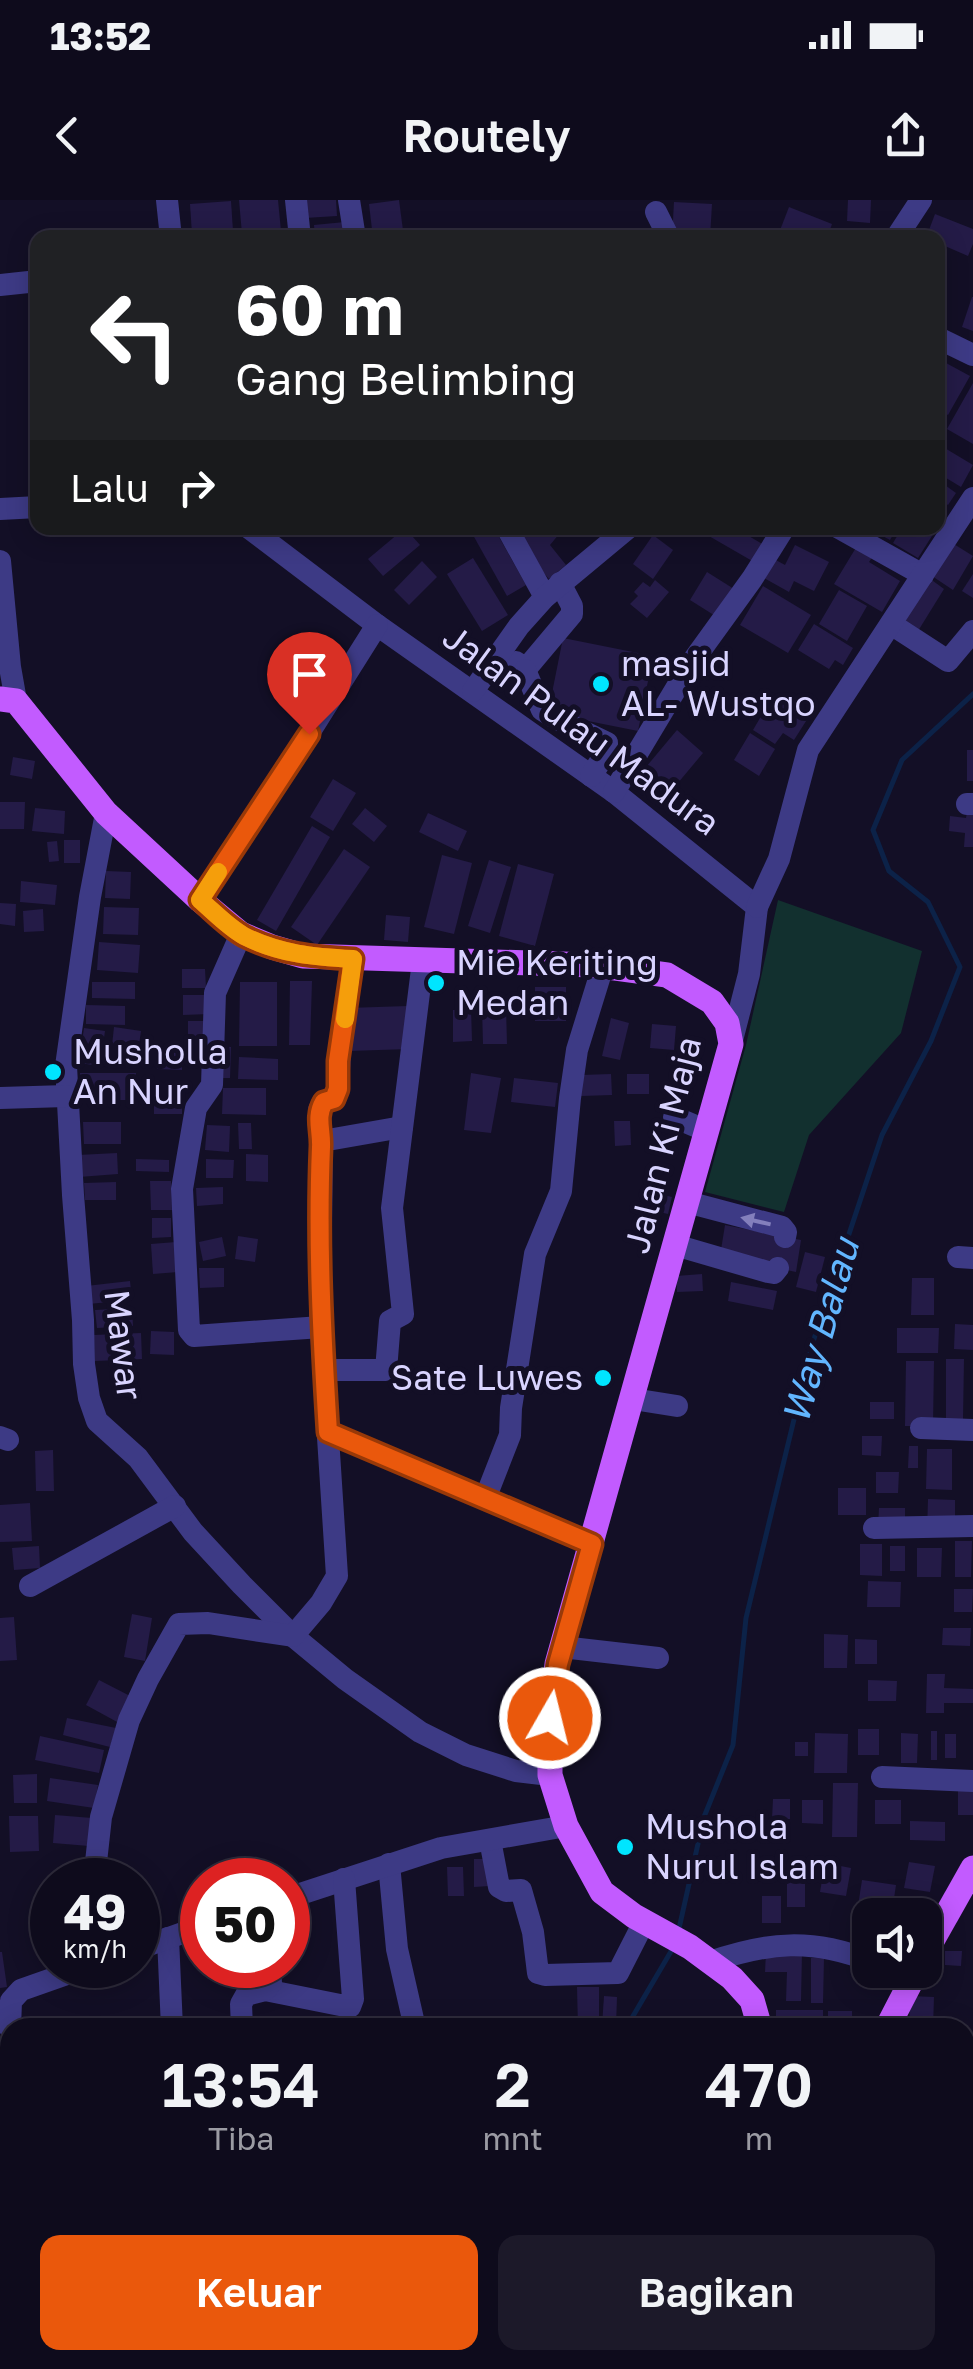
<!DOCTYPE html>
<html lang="id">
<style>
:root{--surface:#0e0b1c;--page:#1c1929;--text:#f1f3f6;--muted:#9b9ba3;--line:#2e2b3b;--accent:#ea580c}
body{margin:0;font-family:"Golos Text",sans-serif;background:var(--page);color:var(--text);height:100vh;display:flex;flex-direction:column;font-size:38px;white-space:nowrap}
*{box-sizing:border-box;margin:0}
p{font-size:32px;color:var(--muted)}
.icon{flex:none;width:55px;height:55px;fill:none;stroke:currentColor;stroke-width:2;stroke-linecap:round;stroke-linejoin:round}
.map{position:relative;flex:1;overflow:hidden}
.details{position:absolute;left:0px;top:1818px;width:975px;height:352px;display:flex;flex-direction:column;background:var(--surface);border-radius:30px 30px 0 0;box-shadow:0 5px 25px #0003,0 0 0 2px var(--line)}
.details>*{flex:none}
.hud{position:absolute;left:30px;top:30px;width:915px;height:305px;border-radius:20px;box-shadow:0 5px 25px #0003,0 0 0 2px var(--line);background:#202124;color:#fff;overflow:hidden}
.buttons{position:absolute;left:852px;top:1698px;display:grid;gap:20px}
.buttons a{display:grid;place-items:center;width:90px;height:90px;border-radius:20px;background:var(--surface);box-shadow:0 5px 25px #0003,0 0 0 2px var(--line);font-size:50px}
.speed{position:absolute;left:30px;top:1658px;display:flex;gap:20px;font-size:50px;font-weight:700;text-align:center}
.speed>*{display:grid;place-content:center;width:130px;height:130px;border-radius:50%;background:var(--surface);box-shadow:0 5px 25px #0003,0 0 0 2px var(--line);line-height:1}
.speed small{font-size:25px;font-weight:400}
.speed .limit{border:15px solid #d22;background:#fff;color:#111}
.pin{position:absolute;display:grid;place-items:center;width:85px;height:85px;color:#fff;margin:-102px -42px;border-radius:50% 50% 50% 0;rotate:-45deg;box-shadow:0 0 10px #0007}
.pin .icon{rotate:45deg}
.me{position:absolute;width:110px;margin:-55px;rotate:8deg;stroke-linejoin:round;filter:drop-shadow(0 0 8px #0008)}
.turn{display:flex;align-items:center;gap:35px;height:210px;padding:0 40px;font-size:45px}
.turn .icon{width:130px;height:130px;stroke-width:2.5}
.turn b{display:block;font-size:70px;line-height:85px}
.then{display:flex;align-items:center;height:95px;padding:0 40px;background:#0003;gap:20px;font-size:38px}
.eta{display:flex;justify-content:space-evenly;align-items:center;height:170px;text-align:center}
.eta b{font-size:60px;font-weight:600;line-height:70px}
.primary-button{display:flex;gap:20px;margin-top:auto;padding:20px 40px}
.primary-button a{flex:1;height:115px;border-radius:20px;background:var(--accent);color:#fff;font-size:40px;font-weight:600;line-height:115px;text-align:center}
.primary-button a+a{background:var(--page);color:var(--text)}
.status{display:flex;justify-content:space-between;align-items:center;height:70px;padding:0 50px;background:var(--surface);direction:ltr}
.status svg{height:28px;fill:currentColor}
header{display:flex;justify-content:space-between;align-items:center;height:130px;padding:0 40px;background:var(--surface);font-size:45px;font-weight:600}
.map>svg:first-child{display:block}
.green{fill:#12302f}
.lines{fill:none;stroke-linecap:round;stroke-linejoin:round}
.stream{stroke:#0c2248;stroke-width:5}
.building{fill:#241b47}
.minor{stroke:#3d3a85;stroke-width:22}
.major{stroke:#c25bff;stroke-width:25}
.oneway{fill:#837fbc}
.route-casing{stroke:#983908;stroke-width:25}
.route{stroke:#ea580c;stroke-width:18}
.slow{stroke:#f59e0b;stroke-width:18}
.poi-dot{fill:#00e5ff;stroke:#130f26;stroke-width:4}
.labels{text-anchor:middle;stroke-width:10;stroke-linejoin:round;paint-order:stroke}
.poi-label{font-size:35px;fill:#d9d4ff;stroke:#130f26;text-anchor:start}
.street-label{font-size:35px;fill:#d9d4ff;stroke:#130f26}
.water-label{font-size:38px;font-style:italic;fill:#62b6ff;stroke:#130f26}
</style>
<div class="status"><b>13:52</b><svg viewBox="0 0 49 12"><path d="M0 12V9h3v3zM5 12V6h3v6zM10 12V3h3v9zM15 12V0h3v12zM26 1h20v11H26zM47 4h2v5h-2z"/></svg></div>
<header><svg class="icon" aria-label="back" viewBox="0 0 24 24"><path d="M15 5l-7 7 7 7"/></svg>Routely<svg class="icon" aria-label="share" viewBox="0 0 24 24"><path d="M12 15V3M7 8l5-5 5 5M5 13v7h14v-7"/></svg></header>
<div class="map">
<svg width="973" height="2169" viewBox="0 0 973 2169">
<rect width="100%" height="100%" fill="#130f26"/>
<path class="green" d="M778,700L922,751L901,833L809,935L784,1012L705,992L746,845Z"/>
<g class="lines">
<g class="stream">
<path d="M678,1733L704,1617L733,1545L746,1418L812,1145L882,935L931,841L960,767L928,702L889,671L873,630L902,560L973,494"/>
<path d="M626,1828L673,1748"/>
<path d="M254,2169L265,2160"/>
</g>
</g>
<g class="building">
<path d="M239,0H278L281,31L242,34Z"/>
<path d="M304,0H336L337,16L305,18Z"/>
<path d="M399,0L404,38H373L369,4Z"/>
<path d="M848,0H871L870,23L847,21Z"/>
<path d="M231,1L233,31L192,34L190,4Z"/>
<path d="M674,2L712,4L710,38H672Z"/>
<path d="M789,7L832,24L827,38H777Z"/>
<path d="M935,14L973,29V44L968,56L938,43V38H926Z"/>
<path d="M345,22L346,38H315L314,25Z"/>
<path d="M972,97H973V131L962,127Z"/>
<path d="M946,163L970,176L948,215L938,209V178Z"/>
<path d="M973,183V244L947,229Z"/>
<path d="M938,244L973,265L961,287L938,273Z"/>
<path d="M938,280L956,293L948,305L938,298Z"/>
<path d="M305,328H326L321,337Z"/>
<path d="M405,328L420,345L383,376L368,359Z"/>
<path d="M486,328H494L526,385L507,396L473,335Z"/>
<path d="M520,328H564L550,345L566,365L549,379L512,335Z"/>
<path d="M704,328H751L747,335L764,345L754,362L702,332Z"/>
<path d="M868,328H897L890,340Z"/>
<path d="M902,328H937L918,358L893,343Z"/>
<path d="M653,335L673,350L653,379L633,364Z"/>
<path d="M949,341L973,356L953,390L929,374Z"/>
<path d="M795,345L829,362L814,391L794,381L789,392L764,378L774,359L785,365Z"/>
<path d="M857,346L873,356L869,362L900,381L882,412L834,384Z"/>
<path d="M473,358L508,415L482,431L447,374Z"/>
<path d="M422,361L437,377L409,405L394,390Z"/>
<path d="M707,372L734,389L717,417L690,400Z"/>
<path d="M973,374V398L962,391Z"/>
<path d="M929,378L944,389L918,431L902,421Z"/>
<path d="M655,380L669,392L647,418L630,404L638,396L634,392L643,382L650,387Z"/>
<path d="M763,386L811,415L788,453L740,425Z"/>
<path d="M839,390L867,406L847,441L819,424Z"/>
<path d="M814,424L853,448L843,465L835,460L829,469L798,450Z"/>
<path d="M563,438L653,456L638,531L548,513Z"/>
<path d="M773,496L808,518L794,540L783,533L775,544L753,530Z"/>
<path d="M677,530L703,553L667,596L641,573Z"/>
<path d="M750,533L775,549L759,576L734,560Z"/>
<rect x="967" y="550" width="6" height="31"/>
<path d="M13,557L35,561L32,579L10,575Z"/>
<path d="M333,579L356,593L333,631L310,617Z"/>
<path d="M0,602H25L24,629H0Z"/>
<path d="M35,608L65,611L64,634L32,631Z"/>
<path d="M365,608L387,626L374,642L352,624Z"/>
<path d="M967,612H973V647H964L965,633L949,631L950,616L966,618Z"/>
<path d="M428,613L467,631L458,651L419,632Z"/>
<path d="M312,626L330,637L276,731L257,720Z"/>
<rect x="64" y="640" width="16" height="23"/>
<path d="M57,641L59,661L49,662L47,642Z"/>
<path d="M344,649L370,667L317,745L291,727Z"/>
<path d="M442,655L472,663L454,734L424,727Z"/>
<path d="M489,660L511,667L490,733L468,726Z"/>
<path d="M518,664L554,674L535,746L499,736Z"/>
<path d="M106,671L131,672L130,699L105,698Z"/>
<path d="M21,681L57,685L55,705L20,702Z"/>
<path d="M0,703L16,704L15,726L0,724Z"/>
<path d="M104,707L139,708L138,735L103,734Z"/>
<path d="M43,709L44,731L24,732L23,711Z"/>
<path d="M386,715L410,717L408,742L384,740Z"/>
<path d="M99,742L140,745L138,773L97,770Z"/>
<path d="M182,769H205L206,788H182Z"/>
<path d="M290,781H312L310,845H289Z"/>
<path d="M92,782H135V799L92,798Z"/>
<path d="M240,782H277V846H239Z"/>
<rect x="535" y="787" width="31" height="34"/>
<path d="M183,795H208L209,814L183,815Z"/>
<path d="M86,805L125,806V825L86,824Z"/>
<path d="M408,806L409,849L349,851L347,808Z"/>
<path d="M506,807L507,844H483L482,808Z"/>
<path d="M471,809L472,841L453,842V810Z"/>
<path d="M611,818L629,823L620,860L602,856Z"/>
<rect x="188" y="821" width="20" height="16"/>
<path d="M652,824L676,826L674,850L650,848Z"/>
<path d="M114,827L141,831L137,859L111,855Z"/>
<path d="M84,828L105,831L100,866L79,863Z"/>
<path d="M684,835L703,839L695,881L676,877Z"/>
<path d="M157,845H182V870L157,869Z"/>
<path d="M216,846L231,847L230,878H215Z"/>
<path d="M239,857L278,859V880L238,879Z"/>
<path d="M80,873H136V900H81Z"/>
<path d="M471,873L501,878L491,933L464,930Z"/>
<path d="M611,874L612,895L581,896V875Z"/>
<rect x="627" y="874" width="22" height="20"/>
<path d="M514,878L558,883L555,907L511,902Z"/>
<path d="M223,888H266V915L222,914Z"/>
<path d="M182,894V914H154V895Z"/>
<path d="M614,921H630L631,945L615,946Z"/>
<path d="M83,922H121V944H84Z"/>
<path d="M238,923H251L252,949H239Z"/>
<path d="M207,925L230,926L229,952L205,950Z"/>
<path d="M117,953L118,974L79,977L78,955Z"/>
<path d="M246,954L268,955V982L246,981Z"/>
<path d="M136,959L169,960V972L136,971Z"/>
<path d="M206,959L234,960L233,978H206Z"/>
<path d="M150,981H171L172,1010H151Z"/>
<path d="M116,982V1000H85L84,983Z"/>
<path d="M223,987V1004L197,1006L196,988Z"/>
<path d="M646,991L672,997L668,1014L642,1008Z"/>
<path d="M152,1018H171V1037L152,1038Z"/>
<path d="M640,1018L657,1022L652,1041L636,1038Z"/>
<path d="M725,1025L801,1040L796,1072L720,1056Z"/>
<path d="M238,1036L258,1039L255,1062L235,1059Z"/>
<path d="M222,1037L226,1056L203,1061L199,1042Z"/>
<path d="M176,1042L178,1072L153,1074L151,1044Z"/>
<path d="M805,1052L825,1057L816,1092L796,1087Z"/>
<path d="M199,1068H224V1087L200,1088Z"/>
<path d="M702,1074L703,1091L677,1092L676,1076Z"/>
<path d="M912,1078H934V1115H911Z"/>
<path d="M130,1081L132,1100L88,1104L86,1086Z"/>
<path d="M731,1082L777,1091L773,1110L728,1101Z"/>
<path d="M132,1108L133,1126L97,1128L95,1110Z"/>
<path d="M955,1124L973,1125V1150L954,1149Z"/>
<path d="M897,1128H939L938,1153H897Z"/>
<path d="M151,1131L174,1132V1155L150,1154Z"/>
<path d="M141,1133L142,1159L95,1161L94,1135Z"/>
<path d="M946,1159H964L963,1219H946Z"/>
<path d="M906,1161H934L933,1226H905Z"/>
<rect x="870" y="1202" width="24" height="17"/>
<path d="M862,1236H882L881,1256L862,1255Z"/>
<path d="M909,1246H918V1268H908Z"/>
<path d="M927,1249H952V1290L926,1289Z"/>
<path d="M53,1250L54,1291H36L35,1251Z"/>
<path d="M876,1272H899L898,1293H876Z"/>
<rect x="838" y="1288" width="28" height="27"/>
<path d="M928,1299L955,1300V1332H927Z"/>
<path d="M30,1303L32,1341L0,1342V1305Z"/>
<path d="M879,1308H905V1327H878Z"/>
<path d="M955,1341H972L971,1377H955Z"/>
<path d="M860,1344H882V1376L860,1375Z"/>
<path d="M39,1346L40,1368L14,1370L12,1348Z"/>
<rect x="890" y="1346" width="15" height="25"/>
<path d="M917,1348H942L941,1377H917Z"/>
<path d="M868,1381L901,1382L900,1407H867Z"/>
<path d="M954,1389H973L972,1412H954Z"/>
<path d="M132,1414L152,1418L145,1461L124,1457Z"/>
<path d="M14,1417L17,1460L0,1461V1418Z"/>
<path d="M943,1428H971L970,1446L942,1445Z"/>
<path d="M824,1434L848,1435L847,1468H824Z"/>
<path d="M855,1439L877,1440V1464H855Z"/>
<path d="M927,1474H945L944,1488L973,1489V1503H944V1513H926Z"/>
<path d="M99,1480L132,1497L119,1523L86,1505Z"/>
<path d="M868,1480L897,1481L896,1501H868Z"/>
<path d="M67,1518L116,1528L110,1547L63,1535Z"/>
<rect x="858" y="1529" width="21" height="26"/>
<rect x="931" y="1531" width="6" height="29"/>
<path d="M815,1533L848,1534L847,1573H814Z"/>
<path d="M901,1533L918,1534L917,1563H901Z"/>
<rect x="945" y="1534" width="11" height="24"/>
<path d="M40,1536L104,1550L99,1573L35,1560Z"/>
<rect x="795" y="1542" width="13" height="14"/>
<path d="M37,1574V1603H14L13,1575Z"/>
<path d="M50,1578L98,1585L94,1608L47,1601Z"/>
<path d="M833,1583H858L857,1637H832Z"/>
<rect x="958" y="1586" width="15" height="29"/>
<path d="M773,1599H790V1619H772Z"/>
<path d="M802,1600H823V1624L802,1623Z"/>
<rect x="875" y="1600" width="26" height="24"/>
<path d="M55,1615L92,1618L89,1646L53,1643Z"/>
<path d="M9,1616H38L39,1651L10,1652Z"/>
<path d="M910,1621L945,1622V1641L910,1640Z"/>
<path d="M474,1659H490V1686L474,1687Z"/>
<path d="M909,1662L935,1666L930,1692L904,1688Z"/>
<path d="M825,1663L851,1668L846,1696L820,1692Z"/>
<path d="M447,1667H463L464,1696H448Z"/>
<rect x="787" y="1670" width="18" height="37"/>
<path d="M862,1680L896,1685L892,1712L858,1706Z"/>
<rect x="762" y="1696" width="19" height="27"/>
<path d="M860,1719L870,1720V1752L854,1749Z"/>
<path d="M945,1751H962L961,1766L945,1765Z"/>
<path d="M0,1752H2L7,1787L0,1788Z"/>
<path d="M766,1752H802L801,1801H786L787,1772H765Z"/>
<path d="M811,1758H824L823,1803H811Z"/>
<path d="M577,1787H599V1828H578Z"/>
<path d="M604,1796L617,1797L616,1826H602Z"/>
<path d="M910,1796L934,1797L933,1828H909Z"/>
<rect x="776" y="1810" width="47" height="18"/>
<rect x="828" y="1811" width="24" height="17"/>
<path d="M966,1892L973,1893V1963L965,1962Z"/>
<rect x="965" y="2015" width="8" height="45"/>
<path d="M965,2143H973V2169H959L960,2160H965Z"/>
<path d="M883,2160H897L896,2169H883Z"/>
<path d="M907,2160H943L942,2169H907Z"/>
</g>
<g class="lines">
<g class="minor">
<path d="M167,0L171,38"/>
<path d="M296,0L300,38"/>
<path d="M349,0L355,38"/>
<path d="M656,12L669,38"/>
<path d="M896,38L921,0"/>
<path d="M0,85L38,81"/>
<path d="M938,138L973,155"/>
<path d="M0,309L38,307"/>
<path d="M249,328L377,425L614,592L757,707L749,774L731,844"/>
<path d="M507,328L545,397"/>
<path d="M839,328L923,375"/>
<path d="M0,361L10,467L16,501"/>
<path d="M891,424L948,461L973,431"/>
<path d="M516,462L525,470L572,414V406L560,383"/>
<path d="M525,470L542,510L555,518L607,543V551L591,576"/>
<path d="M473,491L519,426L545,397L628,328"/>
<path d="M614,592L692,462L752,379L784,328"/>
<path d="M967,604H973"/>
<path d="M106,613L90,697L66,866L73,995L83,1120L84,1164L89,1198L97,1221L138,1258L193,1332L242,1385L293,1436L345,1479L420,1532L466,1555L516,1571L550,1575"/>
<path d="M200,700L309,533L377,425"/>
<path d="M757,707L779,659L808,550L973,298"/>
<path d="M241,734L215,793L212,885L196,908L182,989L189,1130L194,1136L321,1127"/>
<path d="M0,898L66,896"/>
<path d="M674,917L707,931"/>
<path d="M322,941L402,927"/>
<path d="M687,1002L782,1027L786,1032L785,1037"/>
<path d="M675,1045L768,1072L774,1073L778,1068"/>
<path d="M958,1057L973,1058"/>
<path d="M324,1170H386L390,1121L403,1114L392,1008L423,761"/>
<path d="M633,1199L677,1206"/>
<path d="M921,1228L973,1230"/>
<path d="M329,1232L592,1344"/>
<path d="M0,1237L8,1240"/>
<path d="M485,1299L510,1235L511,1208L535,1054L561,991L570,898L577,850L603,766"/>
<path d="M874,1328L973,1326"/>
<path d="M30,1386L175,1306"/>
<path d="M562,1447L658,1458"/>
<path d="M882,1577L973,1581"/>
<path d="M490,1640L499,1687L506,1691L521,1690L533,1732L538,1773L545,1775L618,1773L644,1722"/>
<path d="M389,1664L397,1749L415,1828"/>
<path d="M97,1680L96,1662L101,1617L129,1520L148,1479L179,1424L208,1423L293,1436L321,1403L337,1376L320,1114L322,941L319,926V910L323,902L334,899L338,889L340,852L353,759"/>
<path d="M288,1698L441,1648L566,1626"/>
<path d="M168,1738L172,1828"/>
<path d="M138,1749L202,1726"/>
<path d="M710,1762C768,1742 812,1738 870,1761"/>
<path d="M265,1790L350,1807L353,1799L344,1679"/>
<path d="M10,1828L11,1801L21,1790L92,1765"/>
<path d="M242,1828L241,1804L246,1795L265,1790L271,1783L270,1765"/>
<path d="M0,2019L10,2018"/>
<path d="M0,2113L10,2112"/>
<path d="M82,2160L84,2169"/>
<path d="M421,2160L440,2169"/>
<path d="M363,2169L373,2160"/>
<path d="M497,2169L503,2160"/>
</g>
<g class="major">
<path d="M0,499L16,501L106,613L200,700L241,734L272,747L303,756L593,765L667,775L712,802L727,823L731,844L557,1464L550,1518V1575L566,1626L602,1692L634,1716L690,1747L732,1778L752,1800L760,1828"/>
<path d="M925,1753L973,1668"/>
<path d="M887,1828L917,1770"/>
<path d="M965,1852H973"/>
<path d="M819,2160L820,2169"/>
</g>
</g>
<defs><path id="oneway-solid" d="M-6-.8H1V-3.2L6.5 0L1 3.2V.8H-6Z" transform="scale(2.5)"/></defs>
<use class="oneway" href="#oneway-solid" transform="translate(756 1021) rotate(-167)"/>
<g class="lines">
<g class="route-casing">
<path id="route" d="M309,534L200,700C214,712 228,727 244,736C280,754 314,757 353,759L338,861V889L334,899L324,902C315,917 322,931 321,947C317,1042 322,1137 328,1232L592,1344L558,1464L550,1518"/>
</g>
<use href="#route" class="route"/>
<path class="slow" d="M218,672L200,700C214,712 228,727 244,736C280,754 314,757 353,759L345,819"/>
</g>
<g class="poi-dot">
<circle cx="601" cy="484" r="10"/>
<circle cx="436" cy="783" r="10"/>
<circle cx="53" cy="872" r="10"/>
<circle cx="603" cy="1178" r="10"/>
<circle cx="625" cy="1647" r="10"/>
</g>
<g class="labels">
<g class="poi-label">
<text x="621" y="476">masjid<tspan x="621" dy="40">AL- Wustqo</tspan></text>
<text x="456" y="775">Mie Keriting<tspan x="456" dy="40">Medan</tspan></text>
<text x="73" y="864">Musholla<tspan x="73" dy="40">An Nur</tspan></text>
<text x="583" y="1190" text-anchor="end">Sate Luwes</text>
<text x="645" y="1639">Mushola<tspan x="645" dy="40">Nurul Islam</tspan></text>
</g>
<g class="street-label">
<text transform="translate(581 530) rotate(36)" y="12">Jalan Pulau Madura</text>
<text transform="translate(663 945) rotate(-76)" y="12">Jalan Ki Maja</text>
<text transform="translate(123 1145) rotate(83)" y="12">Mawar</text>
</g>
<g class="water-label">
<text transform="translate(821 1131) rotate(-74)" y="13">Way Balau</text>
</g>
</g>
</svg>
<div class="buttons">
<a><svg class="icon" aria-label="sound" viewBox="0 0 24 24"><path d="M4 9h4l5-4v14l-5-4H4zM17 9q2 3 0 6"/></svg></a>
</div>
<div class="speed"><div>49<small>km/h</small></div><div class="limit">50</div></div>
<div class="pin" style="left:309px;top:534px;background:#d93025"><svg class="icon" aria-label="arrive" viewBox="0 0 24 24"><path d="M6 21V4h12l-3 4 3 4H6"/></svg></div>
<svg class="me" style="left:550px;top:1518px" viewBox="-20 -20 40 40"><circle r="17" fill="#ea580c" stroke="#fff" stroke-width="3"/><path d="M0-11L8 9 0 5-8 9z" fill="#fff"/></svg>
<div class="hud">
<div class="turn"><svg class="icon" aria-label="left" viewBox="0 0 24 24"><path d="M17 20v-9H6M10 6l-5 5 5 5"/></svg><div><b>60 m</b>Gang Belimbing</div></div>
<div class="then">Lalu<svg class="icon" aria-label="right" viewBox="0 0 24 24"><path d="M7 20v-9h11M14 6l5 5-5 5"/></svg></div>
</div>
<section class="details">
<div class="eta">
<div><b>13:54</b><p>Tiba</p></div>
<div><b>2</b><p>mnt</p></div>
<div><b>470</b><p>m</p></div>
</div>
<div class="primary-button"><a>Keluar</a><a>Bagikan</a></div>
</section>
</div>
